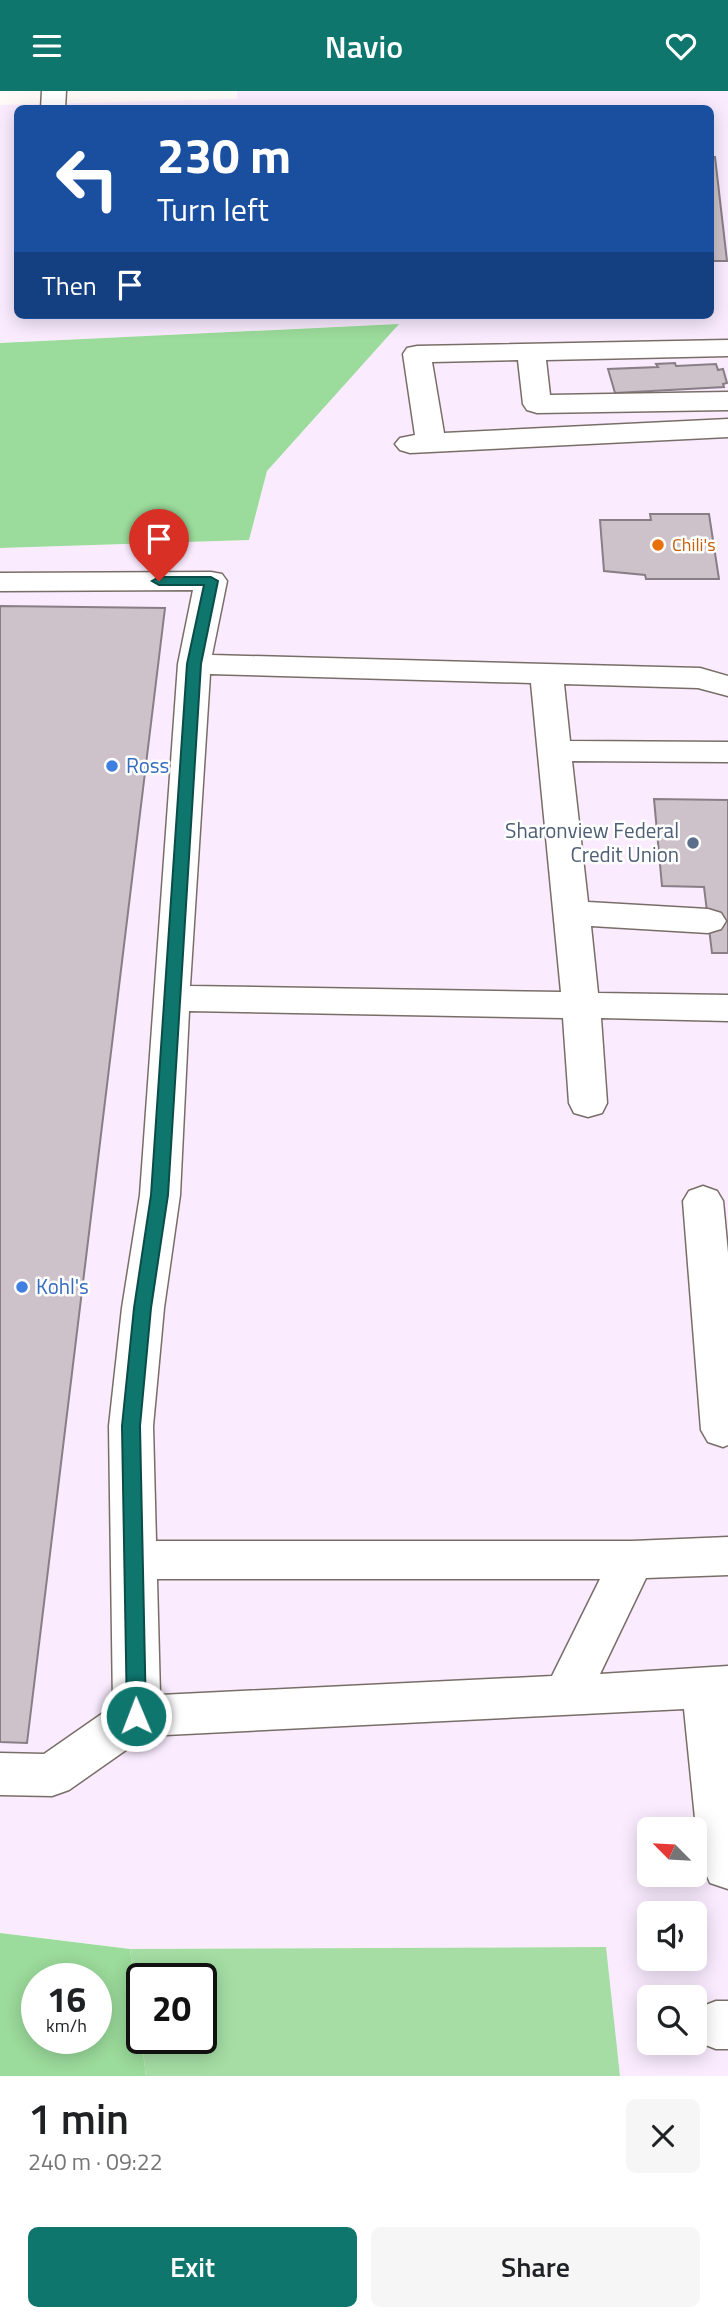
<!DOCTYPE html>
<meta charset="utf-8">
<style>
:root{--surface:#fff;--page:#f6f6f6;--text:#202124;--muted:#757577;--accent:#0f766e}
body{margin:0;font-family:"Titillium Web",sans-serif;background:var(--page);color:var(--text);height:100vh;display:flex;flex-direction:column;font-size:26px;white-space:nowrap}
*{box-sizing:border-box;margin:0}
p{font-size:23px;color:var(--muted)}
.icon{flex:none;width:38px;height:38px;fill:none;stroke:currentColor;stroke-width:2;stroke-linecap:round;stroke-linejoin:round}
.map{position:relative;height:1985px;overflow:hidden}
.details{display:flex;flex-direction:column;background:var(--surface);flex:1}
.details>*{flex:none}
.top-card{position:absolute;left:14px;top:14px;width:700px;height:214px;border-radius:10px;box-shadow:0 4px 18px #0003;background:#1a4fa0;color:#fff;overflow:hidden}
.needle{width:46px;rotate:294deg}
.tools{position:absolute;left:637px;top:1726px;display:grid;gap:14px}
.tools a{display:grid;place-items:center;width:70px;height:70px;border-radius:10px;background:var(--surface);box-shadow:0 4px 18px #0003;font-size:35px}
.speed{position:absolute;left:21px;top:1872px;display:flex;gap:14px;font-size:35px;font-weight:700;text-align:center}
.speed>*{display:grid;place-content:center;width:91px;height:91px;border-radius:50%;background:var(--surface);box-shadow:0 4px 18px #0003;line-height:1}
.speed small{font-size:18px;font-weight:400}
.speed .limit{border:4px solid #111;border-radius:10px;background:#fff;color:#111}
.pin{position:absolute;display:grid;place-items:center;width:60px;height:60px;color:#fff;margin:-72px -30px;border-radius:50% 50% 50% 0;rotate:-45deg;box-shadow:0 0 7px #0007}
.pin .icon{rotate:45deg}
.me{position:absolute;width:77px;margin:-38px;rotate:359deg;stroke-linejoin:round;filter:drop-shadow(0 0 5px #0008)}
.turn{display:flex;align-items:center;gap:24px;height:147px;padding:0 28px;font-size:32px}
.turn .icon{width:91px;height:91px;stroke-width:2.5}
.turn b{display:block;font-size:49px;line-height:60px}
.then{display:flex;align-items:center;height:66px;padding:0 28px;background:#0003;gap:14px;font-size:26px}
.round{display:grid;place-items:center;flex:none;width:74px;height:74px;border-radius:10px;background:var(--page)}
.summary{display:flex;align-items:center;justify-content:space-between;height:119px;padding:0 28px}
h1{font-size:42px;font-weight:600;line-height:52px}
.cta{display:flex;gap:14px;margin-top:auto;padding:14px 28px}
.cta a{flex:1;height:80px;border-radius:10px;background:var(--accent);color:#fff;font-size:28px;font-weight:600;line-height:80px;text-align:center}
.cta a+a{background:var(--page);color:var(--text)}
header{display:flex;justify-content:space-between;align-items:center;height:91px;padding:0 28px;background:var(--accent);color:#fff;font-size:32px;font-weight:600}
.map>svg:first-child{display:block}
.commercial{fill:#faebff;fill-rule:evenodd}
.green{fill:#a5dda4;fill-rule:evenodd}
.forest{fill:#9bdb9b;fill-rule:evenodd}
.building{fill:#cec2ca;stroke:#897e85;stroke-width:2}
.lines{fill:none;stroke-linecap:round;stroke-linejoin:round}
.minor-casing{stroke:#796e67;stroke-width:3}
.minor{fill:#fff;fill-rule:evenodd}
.route{fill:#0f766e;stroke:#0a4d48;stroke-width:2}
.food-dot{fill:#e8710a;stroke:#fff;stroke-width:2.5}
.shop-dot{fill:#3f7fe0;stroke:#fff;stroke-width:2.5}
.service-dot{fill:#5c6f8a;stroke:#fff;stroke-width:2.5}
.labels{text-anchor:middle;stroke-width:5;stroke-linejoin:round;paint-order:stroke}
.far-food-label{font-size:18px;fill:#c56008;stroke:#fff;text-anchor:start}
.shop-label{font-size:21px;fill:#366cbe;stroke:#fff;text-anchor:start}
.service-label{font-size:21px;fill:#4e5e75;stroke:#fff;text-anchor:end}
</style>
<header><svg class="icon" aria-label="menu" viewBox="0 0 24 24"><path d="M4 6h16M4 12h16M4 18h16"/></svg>Navio<svg class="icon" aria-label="heart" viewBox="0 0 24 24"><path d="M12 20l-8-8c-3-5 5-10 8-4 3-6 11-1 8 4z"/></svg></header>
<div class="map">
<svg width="728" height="1985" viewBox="0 0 728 1985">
<rect width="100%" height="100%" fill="#fffaf7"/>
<path class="commercial" d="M237,0H728V1985H620L605,1856L130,1858L0,1842V457L249,449L267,380L398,233L0,252V14L237,8ZM18,18H710V224H18ZM649,1738H695V1783H649ZM649,1822H695V1867H649ZM649,1906H695V1951H649Z"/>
<path class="green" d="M606,1856L620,1985H146L130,1858ZM142,1888H201V1948H142Z"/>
<g class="forest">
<path d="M399,233L267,380L249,449L0,457V252Z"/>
<path d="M0,1842L130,1858L146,1985H0ZM37,1888H96V1948H37Z"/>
</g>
<g class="building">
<path d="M710,66H715L727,170H710Z"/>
<path d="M675,272L676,275L716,273L718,279L723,278L727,292L723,293L724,296L615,302L608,278L658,276L656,273Z"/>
<path d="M650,423H709L719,488H646L645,484L604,480L600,429H651Z"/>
<path d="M0,515L165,517L27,1652L0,1651Z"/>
<path d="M654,708L728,709V862H712L704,796L662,795Z"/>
</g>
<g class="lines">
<g class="minor-casing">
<g id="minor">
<path d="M42,0H66L65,18H41Z"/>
<path d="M728,249V265L546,269L550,304L728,301V319L537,322L527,319L523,313L518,269L432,271L444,342L728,328V346L410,362L400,359L395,353L400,347L415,344L403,263L407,257L417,255Z"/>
<path d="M211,481L222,483L227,490L212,564L700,577L728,585V605L698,597L564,593L570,650L728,651V671L572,670L588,811L708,818L721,822L726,830L721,838L708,842L591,835L598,902L728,904V930L601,927L607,1012L602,1022L588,1026L574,1022L569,1012L563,927L189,920L180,1104L164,1217L153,1335L156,1450H632L728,1446V1484L646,1487L600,1583L728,1575V1798L710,1792L699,1767L684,1618L146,1645L69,1699L52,1705L0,1704V1662L44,1663L113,1615L109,1335L122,1217L140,1104L178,573L193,499L0,500V482ZM210,583L531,592L561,901L190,895ZM157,1488H600L552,1585L160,1604Z"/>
<path d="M703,1095L717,1100L723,1110L728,1162V1354L723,1356L708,1351L701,1339L683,1110L689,1100Z"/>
<path d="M716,1910H728V1958H716L698,1951C693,1941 693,1927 698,1917Z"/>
</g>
</g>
<use href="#minor" class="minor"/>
</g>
<path class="route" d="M211,486L218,490L201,573L168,1104L151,1217L140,1335L146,1625L143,1631L136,1633L130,1631L127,1625L122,1335L134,1217L151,1104L187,573L204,494H159L152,490L159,486Z"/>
<circle class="food-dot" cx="658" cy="454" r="7"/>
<g class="shop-dot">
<circle cx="112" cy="675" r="7"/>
<circle cx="22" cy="1196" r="7"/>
</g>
<circle class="service-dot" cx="693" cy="752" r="7"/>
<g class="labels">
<g class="far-food-label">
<text x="672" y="460">Chili's</text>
</g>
<g class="shop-label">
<text x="126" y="682">Ross</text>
<text x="36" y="1203">Kohl's</text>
</g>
<g class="service-label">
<text x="679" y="747">Sharonview Federal<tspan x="679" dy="24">Credit Union</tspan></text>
</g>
</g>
</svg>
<div class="tools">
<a><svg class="needle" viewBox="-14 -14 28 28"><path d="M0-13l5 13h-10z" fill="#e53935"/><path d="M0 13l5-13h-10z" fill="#757577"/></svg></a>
<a><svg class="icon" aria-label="sound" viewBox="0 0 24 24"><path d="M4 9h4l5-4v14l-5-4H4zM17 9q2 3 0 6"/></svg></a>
<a><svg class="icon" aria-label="search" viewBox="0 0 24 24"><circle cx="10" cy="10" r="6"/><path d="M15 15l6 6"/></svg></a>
</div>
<div class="speed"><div>16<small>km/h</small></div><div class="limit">20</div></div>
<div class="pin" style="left:159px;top:490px;background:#d93025"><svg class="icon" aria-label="arrive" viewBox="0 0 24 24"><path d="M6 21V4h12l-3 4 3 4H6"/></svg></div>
<svg class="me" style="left:136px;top:1625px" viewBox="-20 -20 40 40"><circle r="17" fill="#0f766e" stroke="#fff" stroke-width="3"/><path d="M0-11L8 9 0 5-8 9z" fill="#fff"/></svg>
<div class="top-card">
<div class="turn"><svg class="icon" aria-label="left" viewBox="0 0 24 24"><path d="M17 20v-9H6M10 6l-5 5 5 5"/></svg><div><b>230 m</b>Turn left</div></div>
<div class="then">Then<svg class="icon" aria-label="arrive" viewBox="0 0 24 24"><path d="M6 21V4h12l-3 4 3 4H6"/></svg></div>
</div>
</div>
<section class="details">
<div class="summary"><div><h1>1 min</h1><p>240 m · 09:22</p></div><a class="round"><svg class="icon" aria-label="close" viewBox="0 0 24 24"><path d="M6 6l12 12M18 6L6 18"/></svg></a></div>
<div class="cta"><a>Exit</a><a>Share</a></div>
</section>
